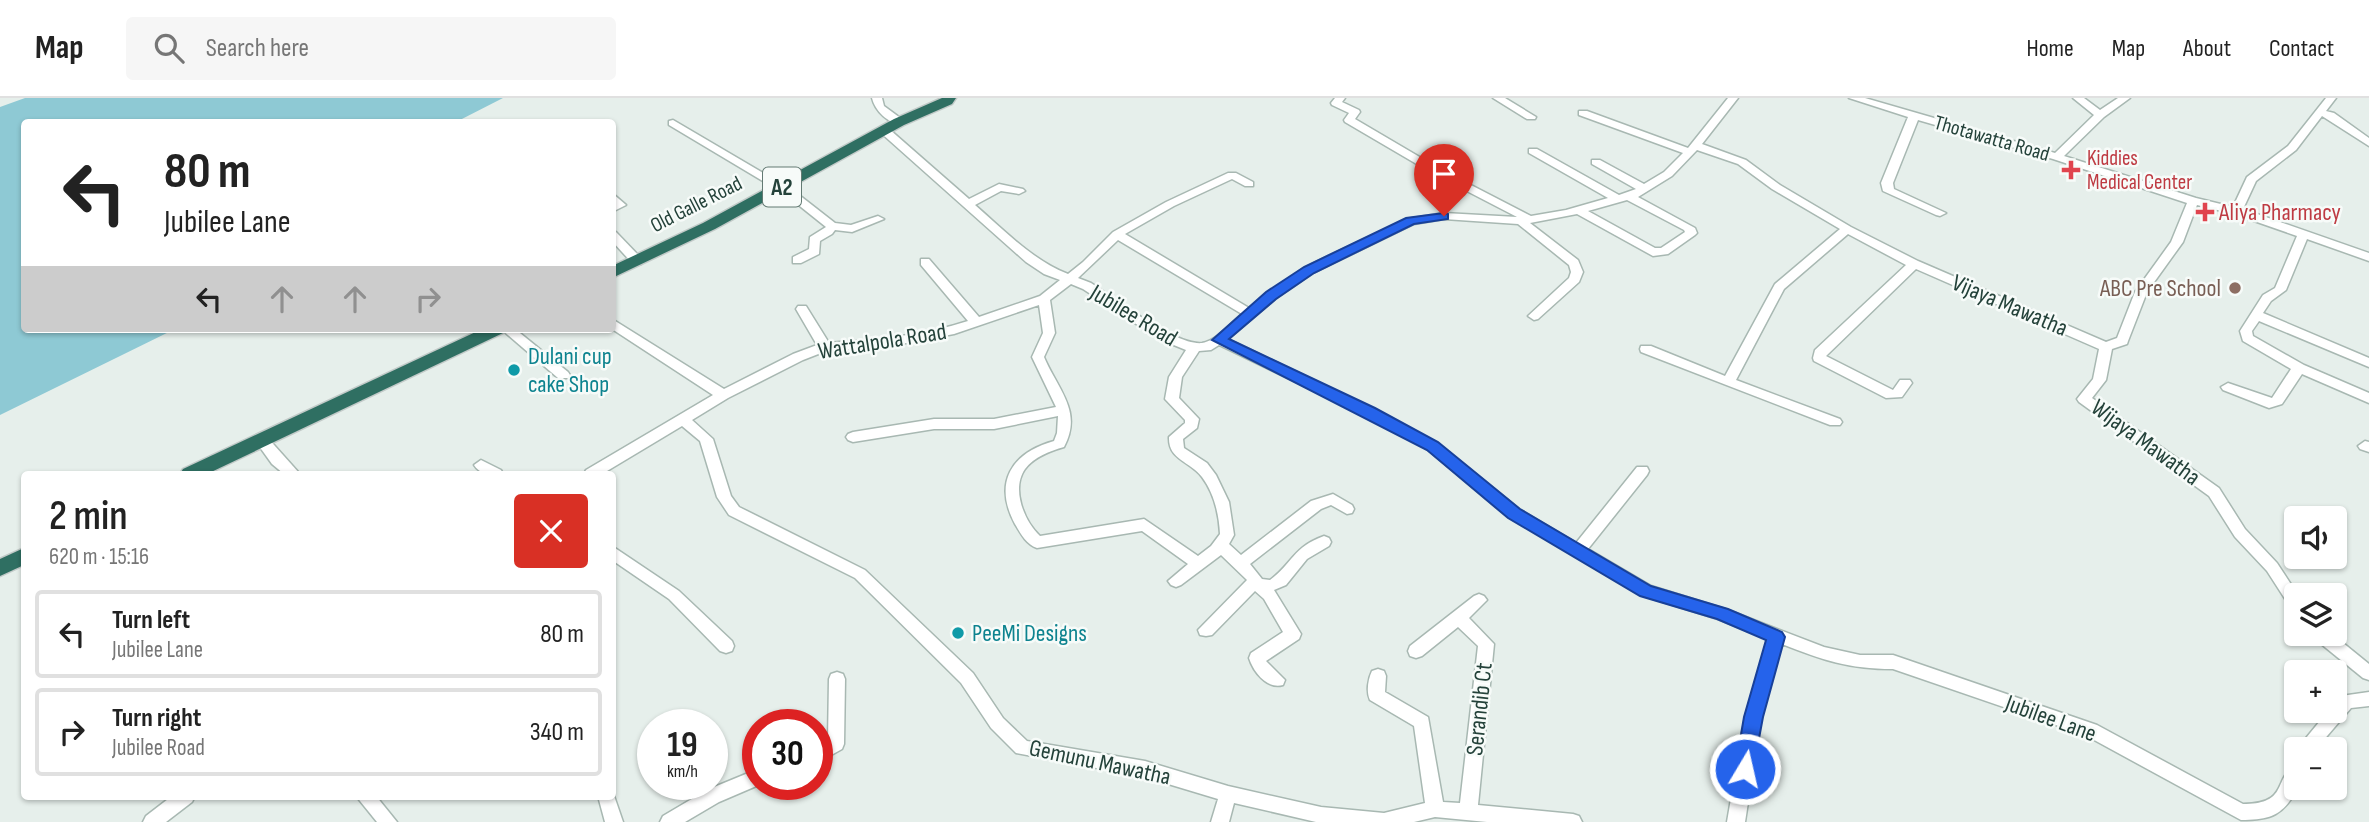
<!DOCTYPE html>
<meta charset="utf-8">
<style>
:root{--surface:#fff;--page:#f6f6f6;--text:#222;--muted:#767676;--line:#e0e0e0}
body{margin:0;font-family:"Sofia Sans Condensed",sans-serif;background:var(--page);color:var(--text);height:100vh;display:flex;flex-direction:column;font-size:26px;white-space:nowrap}
*{box-sizing:border-box;margin:0}
p{font-size:23px;color:var(--muted)}
.icon{flex:none;width:38px;height:38px;fill:none;stroke:currentColor;stroke-width:2;stroke-linecap:round;stroke-linejoin:round}
.map{position:relative;flex:1;overflow:hidden}
.drawer{position:absolute;left:21px;top:373px;width:595px;height:329px;display:flex;flex-direction:column;background:var(--surface);border-radius:7px;box-shadow:0 2px 5px #0004}
.drawer>*{flex:none}
.guide{position:absolute;left:21px;top:21px;width:595px;height:214px;border-radius:7px;box-shadow:0 2px 5px #0004;background:#fff;color:var(--text);overflow:hidden}
.tools{position:absolute;left:2284px;top:408px;display:grid;gap:14px}
.tools a{display:grid;place-items:center;width:63px;height:63px;border-radius:7px;background:var(--surface);box-shadow:0 2px 5px #0004;font-size:35px}
.speed{position:absolute;left:637px;top:611px;display:flex;gap:14px;font-size:35px;font-weight:700;text-align:center}
.speed>*{display:grid;place-content:center;width:91px;height:91px;border-radius:50%;background:var(--surface);box-shadow:0 2px 5px #0004;line-height:1}
.speed small{font-size:18px;font-weight:400}
.speed .limit{border:10px solid #d22;background:#fff;color:#111}
.pin{position:absolute;display:grid;place-items:center;width:60px;height:60px;color:#fff;margin:-72px -30px;border-radius:50% 50% 50% 0;rotate:-45deg;box-shadow:0 0 7px #0007}
.pin .icon{rotate:45deg}
.me{position:absolute;width:77px;margin:-38px;rotate:9deg;stroke-linejoin:round;filter:drop-shadow(0 0 5px #0008)}
.turn{display:flex;align-items:center;gap:24px;height:147px;padding:0 28px;font-size:32px}
.turn .icon{width:91px;height:91px;stroke-width:2.5}
.turn b{display:block;font-size:49px;line-height:60px}
.lanes{display:flex;align-items:center;height:66px;padding:0 28px;background:#0003;justify-content:center;gap:35px;direction:ltr}
.lanes .off{opacity:.35}
.round{display:grid;place-items:center;flex:none;width:74px;height:74px;border-radius:7px;background:var(--page)}
.summary{display:flex;align-items:center;justify-content:space-between;height:119px;padding:0 28px}
h1{font-size:42px;font-weight:600;line-height:52px}
ul{padding:0;list-style:none}
li{display:flex;align-items:center;gap:21px;height:88px;margin:0 14px 10px;padding:0 14px;border:4px solid var(--line);border-radius:7px}
li div{flex:1}
li b{display:block;font-size:26px}
li em{font-style:normal}
header{display:flex;align-items:center;gap:42px;box-sizing:border-box;height:98px;padding:0 35px;background:var(--surface);border-bottom:2px solid var(--line)}
header strong{font-size:33px}
nav{display:flex;gap:38px;margin-inline-start:auto;font-size:24px}
.search{width:490px;height:63px;background:var(--page);display:flex;align-items:center;gap:18px;box-sizing:border-box;padding:0 24px;border-radius:7px;color:var(--muted);font-size:26px}
.map>svg:first-child{display:block}
.water{fill:#8ec9d4}
.lines{fill:none;stroke-linecap:round;stroke-linejoin:round}
.minor-casing{stroke:#a8b8b2;stroke-width:3}
.highway-casing{stroke:#c2cac8;stroke-width:3}
.minor{fill:#fff;fill-rule:evenodd}
.highway{fill:#2f6f62;fill-rule:evenodd}
.route{fill:#2563eb;stroke:#184099;stroke-width:2}
.health-dot{fill:#e0444e;stroke:#f7fbf9;stroke-width:2.5}
.education-dot{fill:#8d6e63;stroke:#f7fbf9;stroke-width:2.5}
.culture-dot{fill:#0f9aa8;stroke:#f7fbf9;stroke-width:2.5}
.labels{text-anchor:middle;stroke-width:5;stroke-linejoin:round;paint-order:stroke}
.far-street-label{font-size:21px;fill:#24423a;stroke:#f7fbf9}
.far-health-label{font-size:21px;fill:#be3a42;stroke:#f7fbf9;text-anchor:start}
.shield{fill:#f7fbf9;stroke:#637a73;stroke-width:2}
.shield-label{font-size:23px;font-weight:bold;fill:#24423a}
.health-label{font-size:24px;fill:#be3a42;stroke:#f7fbf9;text-anchor:start}
.education-label{font-size:24px;fill:#785e54;stroke:#f7fbf9;text-anchor:end}
.street-label{font-size:24px;fill:#24423a;stroke:#f7fbf9}
.culture-label{font-size:24px;fill:#0d838f;stroke:#f7fbf9;text-anchor:start}
</style>
<header>
<strong>Map</strong>
<div class="search"><svg class="icon" aria-label="search" viewBox="0 0 24 24"><circle cx="10" cy="10" r="6"/><path d="M15 15l6 6"/></svg>Search here</div>
<nav><a>Home</a><a>Map</a><a>About</a><a>Contact</a></nav>
</header>
<div class="map">
<svg width="2369" height="724" viewBox="0 0 2369 724">
<rect width="100%" height="100%" fill="#e6efeb"/>
<path class="water" d="M25,0H503L456,24H24V231H175L0,317V9Z"/>
<g class="lines">
<g class="minor-casing">
<g id="minor">
<path d="M872,0H882L884,8L903,22V26C889,27 875,13 872,0Z"/>
<path d="M1335,0H1345L1342,4L1359,12L1360,14L1355,21L1440,71L1531,118L1566,112L1608,100L1529,55V51H1537L1619,97L1636,91L1592,66V62H1600L1644,86L1664,74L1683,55L1579,17V13H1587L1688,50L1728,0H1738L1702,46L1746,62L1780,87L1851,129L1918,163L2106,244L2117,240L2135,194L2171,144L2187,105L2053,61L1918,22L1893,85L1894,91L1946,115L1940,118L1936,117L1883,93L1881,85L1908,19L1849,0H1865L2055,55L2094,17L2073,0H2084L2100,12L2118,0H2130L2104,19L2064,58L2196,100L2233,109L2247,79L2288,48L2326,0H2336L2326,13L2334,15L2369,40V48L2322,18L2296,52L2256,83L2243,111L2369,155V163L2307,141L2286,192L2271,203L2263,215L2369,260V269L2259,223L2252,233L2253,238L2304,267L2369,295V305L2302,276L2282,306L2269,310L2223,292L2221,289L2228,285L2272,300L2291,271L2243,243L2240,233L2263,197L2275,190L2297,138L2234,116L2197,107L2183,144L2147,194L2128,243L2127,246L2112,251L2106,282L2092,300L2219,390L2245,431L2277,465L2298,497H2296V512L2291,510L2267,473L2235,439L2209,398L2079,304L2077,301L2093,281L2099,251L1916,171L1826,258L1893,292L1900,282H1910L1912,285L1902,299L1886,300L1814,263L1813,260L1815,252L1906,167L1848,136L1784,191L1736,282L1840,321L1842,324L1840,327H1830L1641,254L1640,251L1641,248H1651L1725,278L1775,186L1840,131L1772,91L1738,66L1697,52L1672,78L1638,99L1695,130L1697,135L1695,137L1668,156L1653,158L1577,116L1530,125L1578,162L1583,174L1579,184L1538,221L1534,222L1528,218L1569,180L1571,174L1569,167L1518,126L1444,121L1414,126L1313,175L1275,201L1228,241L1374,311L1437,345L1519,411L1576,445L1637,369H1647L1649,373L1647,377L1588,451L1651,488L1728,512L1824,549L1860,557H1893L2097,627L2243,706C2291,706 2272,678 2296,669V690H2298C2283,717 2272,722 2241,722L2085,637L1893,571C1848,571 1823,562 1782,546L1761,619L1745,724H1727L1745,619L1768,541L1718,521L1641,497L1509,419L1427,351L1364,317L1219,247L1211,252L1199,253L1182,279L1179,300L1199,321L1197,330L1183,341L1184,350L1207,365L1216,377L1229,404L1234,437L1229,446L1241,457L1311,403L1333,396L1352,407L1354,411L1352,415L1347,416L1331,407L1321,411L1250,466L1262,481L1270,482C1292,466 1293,449 1324,438L1329,440L1331,444L1329,448L1307,461L1286,487L1274,492L1301,536L1299,541L1266,563L1285,582L1283,587C1267,592 1253,573 1249,560L1251,555L1283,534L1264,501L1255,493L1212,537L1206,538L1200,537L1198,532L1247,482L1221,457L1181,487L1176,489L1171,487L1168,483L1188,466L1142,433L1037,450C1026,446 1021,436 1015,426C993,385 1011,355 1054,343L1057,335L1058,318L994,331H934L853,344L848,342L846,339L848,336L853,334L934,321H994L1056,309L1032,259L1043,235L1039,207L954,236L885,249L826,253L803,262L728,300L692,322L713,341L731,398L739,409L865,472L973,575L1003,620L1027,643L1145,663L1228,688L1321,709L1384,715L1425,705L1414,628L1370,602C1366,594 1368,581 1372,573L1378,571L1384,573L1386,578L1385,594L1428,619L1443,704L1460,705L1478,548L1458,529L1422,558L1416,560L1410,558L1408,553L1410,548L1474,498L1479,496L1484,498L1487,502L1469,520L1494,546L1478,707L1573,716L1579,718L1582,724H1487L1435,719L1414,724H1316L1234,705L1229,724H1211L1218,701L1145,679L1016,655L991,630L961,585L855,480L729,417L717,399L700,343L682,328L602,376H584L586,372L713,297L612,231V221L724,291L793,256L817,247L796,211L798,208H806L829,245C876,241 923,238 968,223L921,167V161H929L979,219L1040,198L1060,182L1044,176L1026,164L881,35V31H889L969,101L999,86L1023,91L1025,93L1019,96L1001,93L975,107C1004,132 1032,162 1068,176L1083,164L1113,134L1166,104L1228,75H1236L1253,84V88H1245L1232,81L1174,108L1125,136L1249,210L1305,169L1407,121L1444,115L1517,119L1432,75L1345,24L1344,22L1349,15L1332,7L1331,5ZM1627,102L1684,132L1685,134L1661,150H1655L1588,113ZM1118,142L1242,216C1230,226 1216,243 1202,245C1176,248 1114,200 1091,185L1078,180ZM1071,186L1083,191L1159,241L1186,252L1169,279L1165,301L1185,322V325L1169,339C1168,362 1190,363 1202,379C1214,395 1219,416 1220,436L1211,448L1198,458L1144,421L1040,438C1024,423 1011,391 1025,371C1034,359 1050,353 1064,349C1083,313 1058,292 1044,259L1055,235L1050,202Z"/>
<path d="M1493,0H1505L1536,19L1535,21H1527Z"/>
<path d="M673,22L794,93L835,125L851,127L878,118L884,121L852,134L835,132L832,136L820,143L819,156L801,165H793V159L809,151L810,139L826,129L786,97L669,27V23Z"/>
<path d="M612,95L626,107L612,114Z"/>
<path d="M612,133L616,134L641,160V166H633L612,143Z"/>
<path d="M501,231H515L568,274L570,277L568,280H558Z"/>
<path d="M261,336L266,338L300,376H284L272,366L254,341Z"/>
<path d="M2365,343L2369,344V354L2360,351L2358,348Z"/>
<path d="M481,362L501,372L503,376C492,376 481,378 474,367Z"/>
<path d="M612,448L679,493L732,543L734,548L732,553L726,555L720,553L669,501L612,462Z"/>
<path d="M2313,536H2332L2369,566V582L2363,580L2315,541Z"/>
<path d="M837,574L843,576L845,581L844,646L842,651L817,665V649L828,642L829,581L831,576Z"/>
<path d="M2369,594V608L2351,610L2316,651H2297L2329,612H2334V606L2341,598Z"/>
<path d="M758,671V686H761L719,704L685,724H660L663,718L707,692Z"/>
<path d="M612,692L623,724H605L598,698H612Z"/>
<path d="M172,698H195L192,704L166,724H143L146,718Z"/>
<path d="M356,698H376L397,724H377Z"/>
</g>
</g>
<g class="highway-casing">
<g id="highway">
<path d="M942,0H956L952,6L904,27L715,131L612,180V168L703,125L894,21Z"/>
<path d="M482,231H506L503,235L207,376H180L183,371Z"/>
<path d="M24,450V467L0,478V461Z"/>
</g>
</g>
<use href="#minor" class="minor"/>
<use href="#highway" class="highway"/>
</g>
<path class="route" d="M1444,115L1448,116V121L1414,126L1314,175L1276,201L1229,241L1375,310L1438,344L1520,411L1651,488L1728,511L1782,534L1785,539L1763,619L1752,678L1745,680L1738,678L1735,671L1744,619L1766,542L1717,521L1640,498L1508,420L1427,352L1212,242L1266,194L1304,169L1406,120Z"/>
<g class="health-dot">
<path d="M2067.5 61.5h7v7h7v7h-7v7h-7v-7h-7v-7h7z"/>
<path d="M2201.5 103.5h7v7h7v7h-7v7h-7v-7h-7v-7h7z"/>
</g>
<circle class="education-dot" cx="2235" cy="190" r="7"/>
<g class="culture-dot">
<circle cx="514" cy="272" r="7"/>
<circle cx="958" cy="535" r="7"/>
</g>
<g class="labels">
<g class="far-street-label">
<text transform="translate(1992 40) rotate(16)" y="7">Thotawatta Road</text>
<text transform="translate(696 106) rotate(-27)" y="7">Old Galle Road</text>
</g>
<g class="far-health-label">
<text x="2087" y="67">Kiddies<tspan x="2087" dy="24">Medical Center</tspan></text>
</g>
<rect class="shield" x="763" y="69.5" width="38" height="39" rx="5"/>
<g class="shield-label">
<text x="782" y="97">A2</text>
</g>
<g class="health-label">
<text x="2219" y="122">Aliya Pharmacy</text>
</g>
<g class="education-label">
<text x="2221" y="198">ABC Pre School</text>
</g>
<g class="street-label">
<text transform="translate(2010 207) rotate(23)" y="8">Vijaya Mawatha</text>
<text transform="translate(1134 217) rotate(31)" y="8">Jubilee Road</text>
<text transform="translate(882 243) rotate(-9)" y="8">Wattalpola Road</text>
<text transform="translate(2146 344) rotate(36)" y="8">Wijaya Mawatha</text>
<text transform="translate(1479 611) rotate(-84)" y="8">Serandib Ct</text>
<text transform="translate(2051 620) rotate(20)" y="8">Jubilee Lane</text>
<text transform="translate(1100 664) rotate(12)" y="8">Gemunu Mawatha</text>
</g>
<g class="culture-label">
<text x="528" y="266">Dulani cup<tspan x="528" dy="28">cake Shop</tspan></text>
<text x="972" y="543">PeeMi Designs</text>
</g>
</g>
</svg>
<div class="tools">
<a><svg class="icon" aria-label="sound" viewBox="0 0 24 24"><path d="M4 9h4l5-4v14l-5-4H4zM17 9q2 3 0 6"/></svg></a>
<a><svg class="icon" aria-label="layers" viewBox="0 0 24 24"><path d="M12 4l9 5-9 5-9-5zM3 14l9 5 9-5"/></svg></a>
<a>+</a>
<a>−</a>
</div>
<div class="speed"><div>19<small>km/h</small></div><div class="limit">30</div></div>
<div class="pin" style="left:1444px;top:118px;background:#d93025"><svg class="icon" aria-label="arrive" viewBox="0 0 24 24"><path d="M6 21V4h12l-3 4 3 4H6"/></svg></div>
<svg class="me" style="left:1745px;top:671px" viewBox="-20 -20 40 40"><circle r="17" fill="#2563eb" stroke="#fff" stroke-width="3"/><path d="M0-11L8 9 0 5-8 9z" fill="#fff"/></svg>
<div class="guide">
<div class="turn"><svg class="icon" aria-label="left" viewBox="0 0 24 24"><path d="M17 20v-9H6M10 6l-5 5 5 5"/></svg><div><b>80 m</b>Jubilee Lane</div></div>
<div class="lanes"><svg class="icon" aria-label="left" viewBox="0 0 24 24"><path d="M17 20v-9H6M10 6l-5 5 5 5"/></svg><svg class="icon off" aria-label="ahead" viewBox="0 0 24 24"><path d="M12 20V5M6 11l6-6 6 6"/></svg><svg class="icon off" aria-label="ahead" viewBox="0 0 24 24"><path d="M12 20V5M6 11l6-6 6 6"/></svg><svg class="icon off" aria-label="right" viewBox="0 0 24 24"><path d="M7 20v-9h11M14 6l5 5-5 5"/></svg></div>
</div>
<section class="drawer">
<div class="summary"><div><h1>2 min</h1><p>620 m · 15:16</p></div><a class="round" style="background:#d93025;color:#fff"><svg class="icon" aria-label="close" viewBox="0 0 24 24"><path d="M6 6l12 12M18 6L6 18"/></svg></a></div>
<ul>
<li><svg class="icon" aria-label="left" viewBox="0 0 24 24"><path d="M17 20v-9H6M10 6l-5 5 5 5"/></svg><div><b>Turn left</b><p>Jubilee Lane</p></div><em>80 m</em></li>
<li><svg class="icon" aria-label="right" viewBox="0 0 24 24"><path d="M7 20v-9h11M14 6l5 5-5 5"/></svg><div><b>Turn right</b><p>Jubilee Road</p></div><em>340 m</em></li>
</ul>
</section>
</div>
